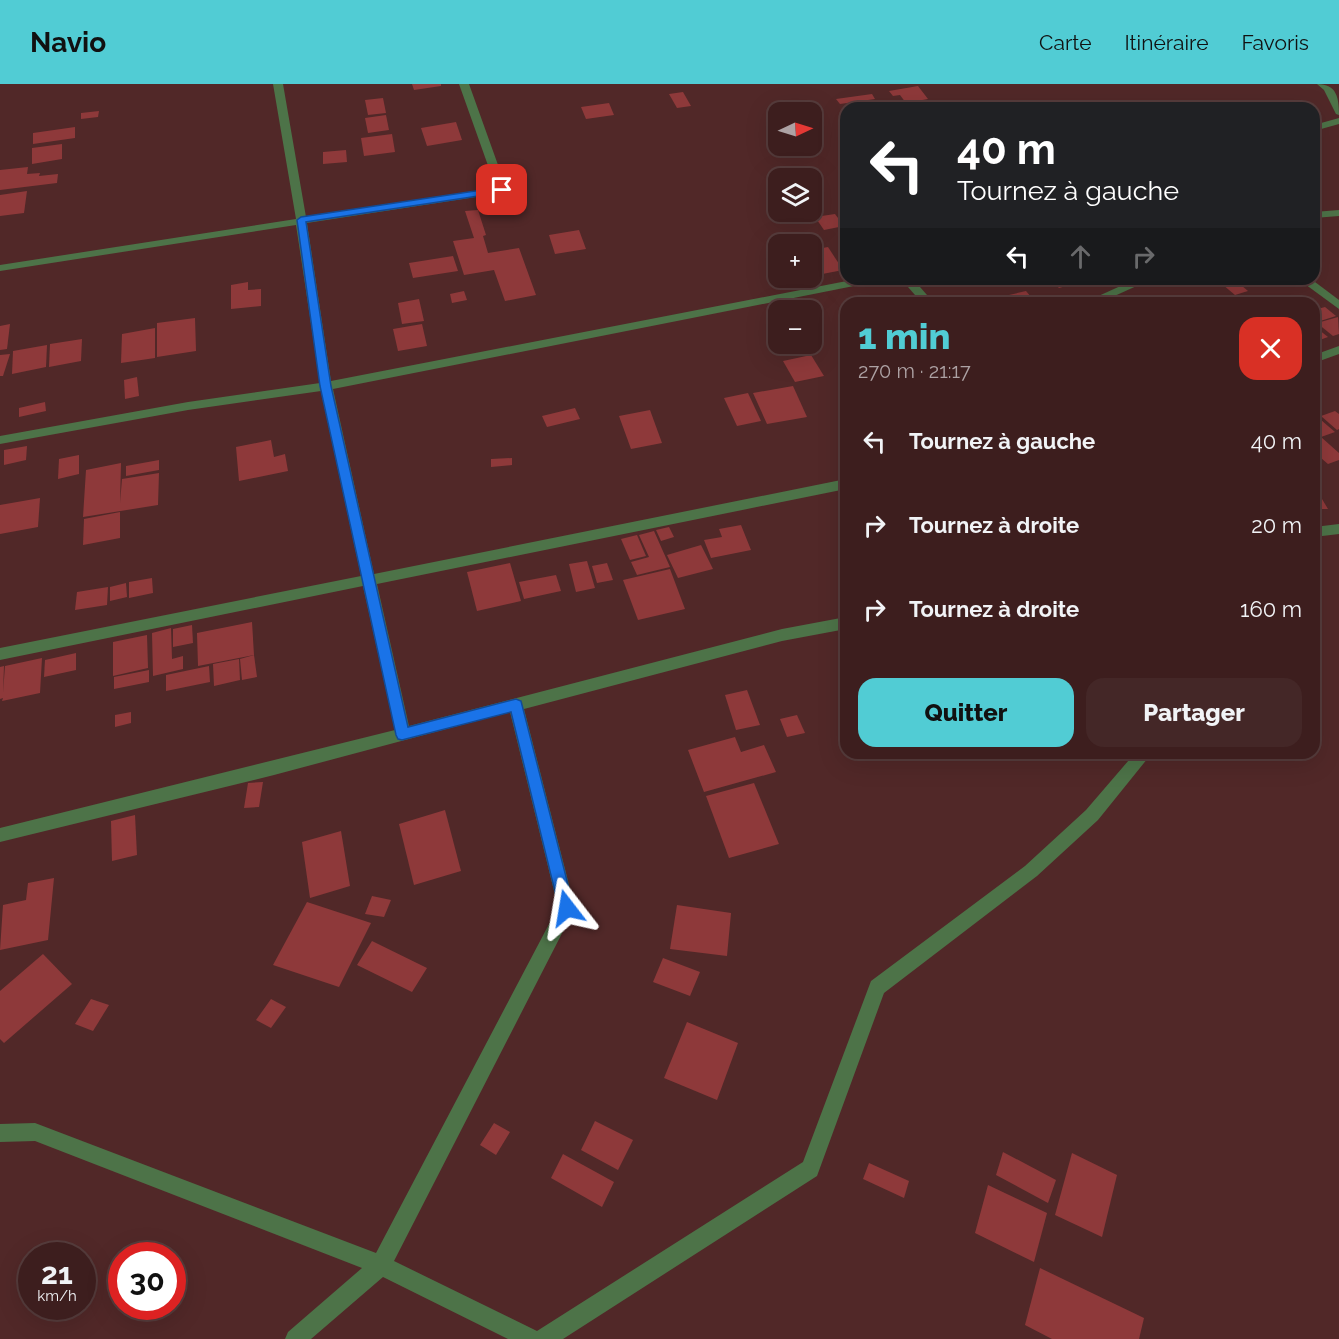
<!DOCTYPE html>
<html lang="fr">
<meta charset="utf-8">
<style>
:root{--surface:#3d1e1e;--page:#442727;--text:#f1f3f6;--muted:#ada2a4;--line:#563c3c;--accent:#51ccd4}
body{margin:0;font-family:Raleway,sans-serif;background:var(--page);color:var(--text);height:100vh;display:flex;flex-direction:column;font-size:22px;white-space:nowrap}
*{box-sizing:border-box;margin:0}
p{font-size:20px;color:var(--muted)}
.icon{flex:none;width:33px;height:33px;fill:none;stroke:currentColor;stroke-width:2;stroke-linecap:round;stroke-linejoin:round}
.map{position:relative;flex:1;overflow:hidden}
.sheet{position:absolute;left:840px;top:213px;width:480px;height:462px;display:flex;flex-direction:column;background:var(--surface);border-radius:18px;box-shadow:0 6px 24px #0002,0 0 0 2px var(--line)}
.sheet>*{flex:none}
.banner{position:absolute;left:840px;top:18px;width:480px;height:183px;border-radius:18px;box-shadow:0 6px 24px #0002,0 0 0 2px var(--line);background:#202124;color:#fff;overflow:hidden}
.needle{width:39px;rotate:86deg}
.tools{position:absolute;left:768px;top:18px;display:grid;gap:12px}
.tools a{display:grid;place-items:center;width:54px;height:54px;border-radius:12px;background:var(--surface);box-shadow:0 6px 24px #0002,0 0 0 2px var(--line);font-size:30px}
.speed{position:absolute;left:18px;top:1158px;display:flex;gap:12px;font-size:30px;font-weight:700;text-align:center}
.speed>*{display:grid;place-content:center;width:78px;height:78px;border-radius:50%;background:var(--surface);box-shadow:0 6px 24px #0002,0 0 0 2px var(--line);line-height:1}
.speed small{font-size:15px;font-weight:400}
.speed .limit{border:9px solid #d22;background:#fff;color:#111}
.pin{position:absolute;display:grid;place-items:center;width:51px;height:51px;color:#fff;margin:-26px;border-radius:12px;box-shadow:0 3px 9px #0006}
.me{position:absolute;width:66px;margin:-33px;rotate:346deg;stroke-linejoin:round;filter:drop-shadow(0 0 4px #0008)}
.turn{display:flex;align-items:center;gap:21px;height:126px;padding:0 18px;font-size:27px}
.turn .icon{width:78px;height:78px;stroke-width:2.5}
.turn b{display:block;font-size:42px;line-height:51px}
.lanes{display:flex;align-items:center;height:57px;padding:0 18px;background:#0003;justify-content:center;gap:30px;direction:ltr}
.lanes .off{opacity:.35}
.round{display:grid;place-items:center;flex:none;width:63px;height:63px;border-radius:18px;background:var(--page)}
.summary{display:flex;align-items:center;justify-content:space-between;height:102px;padding:0 18px}
h1{font-size:36px;font-weight:800;line-height:45px;color:var(--accent)}
.cta{display:flex;gap:12px;margin-top:auto;padding:12px 18px}
.cta a{flex:1;height:69px;border-radius:18px;background:var(--accent);color:#111;font-size:24px;font-weight:800;line-height:69px;text-align:center}
.cta a+a{background:var(--page);color:var(--text)}
ul{padding:0;list-style:none}
li{display:flex;align-items:center;gap:18px;height:84px;padding:0 18px}
li div{flex:1}
li b{display:block;font-size:22px}
li em{font-style:normal}
header{display:flex;align-items:center;gap:36px;box-sizing:border-box;height:84px;padding:0 30px;background:var(--accent);color:#111}
header strong{font-size:28px}
nav{display:flex;gap:33px;margin-inline-start:auto;font-size:21px}
.map>svg:first-child{display:block}
.building{fill:#8e393a}
.lines{fill:none;stroke-linecap:round;stroke-linejoin:round}
.minor{fill:#4d7348;fill-rule:evenodd}
.route{fill:#1a73e8;stroke:#114b97;stroke-width:1.5}
</style>
<header>
<strong>Navio</strong>
<nav><a>Carte</a><a>Itinéraire</a><a>Favoris</a></nav>
</header>
<div class="map">
<svg width="1339" height="1255" viewBox="0 0 1339 1255">
<rect width="100%" height="100%" fill="#512828"/>
<g class="building">
<path d="M412,0H441V2L414,6Z"/>
<path d="M918,2L928,15L906,19L900,11L893,12L889,7Z"/>
<path d="M683,8L691,22L677,24L669,10Z"/>
<path d="M872,10L875,15L840,20L836,15Z"/>
<path d="M383,14L386,29L368,31L365,16Z"/>
<path d="M609,19L614,31L586,35L581,23Z"/>
<path d="M99,27L98,33L81,35V29Z"/>
<path d="M386,31L389,46L368,49L365,34Z"/>
<path d="M456,38L462,56L427,62L421,44Z"/>
<path d="M75,43V54L33,60V49Z"/>
<path d="M392,50L395,68L364,72L361,54Z"/>
<path d="M62,60V75L32,80V64Z"/>
<path d="M346,66L347,78L323,80V68Z"/>
<path d="M28,83L27,90L40,89L39,92L58,90L57,99L0,106V86Z"/>
<path d="M27,107L24,129L0,132V111Z"/>
<path d="M478,126L486,151L483,152L488,169L519,164L536,211L505,217L494,186L464,191L453,157L474,154L465,127Z"/>
<path d="M835,130L844,142L824,146L815,133Z"/>
<path d="M579,146L586,165L555,170L549,151Z"/>
<path d="M828,163L843,186L812,192V166Z"/>
<path d="M453,172L458,187L413,194L409,179Z"/>
<path d="M1050,195H1082L1084,197L1059,204Z"/>
<path d="M1096,195H1116L1100,203L1091,197Z"/>
<path d="M1216,195H1234L1248,207L1235,211Z"/>
<path d="M1248,195H1282V196L1258,203Z"/>
<path d="M248,198V206L261,205V222L231,225V201Z"/>
<path d="M464,207L467,216L452,219L450,210Z"/>
<path d="M1026,207L1036,219H1016L1009,211Z"/>
<path d="M419,215L424,237L402,240L398,219Z"/>
<path d="M1325,223L1336,232L1314,239V226Z"/>
<path d="M1338,233L1339,250L1333,252L1317,239Z"/>
<path d="M195,234L196,267L157,273V239Z"/>
<path d="M10,240L7,265L0,266V242Z"/>
<path d="M422,240L427,262L398,267L393,245Z"/>
<path d="M1314,242L1328,253L1314,258Z"/>
<path d="M155,244V274L121,279L122,250Z"/>
<path d="M82,255L81,277L49,283L50,260Z"/>
<path d="M47,261L46,283L12,290L13,267Z"/>
<path d="M10,270L3,292H0V271Z"/>
<path d="M811,271L824,292L795,298L783,277Z"/>
<path d="M137,293L139,312L125,315L124,296Z"/>
<path d="M793,302L807,333L767,340L753,309Z"/>
<path d="M748,309L761,337L737,342L724,314Z"/>
<path d="M45,318L46,327L19,333V324Z"/>
<path d="M575,324L580,335L547,343L542,332Z"/>
<path d="M650,326L662,359L631,365L619,332Z"/>
<path d="M1335,327L1339,330V345L1337,346L1321,332Z"/>
<path d="M1314,330L1335,348L1321,353L1339,369V376L1328,380L1314,368Z"/>
<path d="M271,356L274,373L285,370L288,387L239,397L236,363Z"/>
<path d="M27,362L26,376L4,381V366Z"/>
<path d="M79,371V390L58,395L59,375Z"/>
<path d="M512,374V381L491,383V375Z"/>
<path d="M159,376V386L126,392V382Z"/>
<path d="M121,379L120,419L122,395L159,389L158,421L83,433L86,386Z"/>
<path d="M1314,410H1319L1328,425H1314Z"/>
<path d="M40,414L38,443L0,450V421Z"/>
<path d="M120,428V454L83,461L84,435Z"/>
<path d="M741,441L751,466L711,474L704,456L722,453L719,445Z"/>
<path d="M669,443L674,453L661,457L656,446Z"/>
<path d="M654,447L670,483L637,491L631,478L649,473L639,451Z"/>
<path d="M637,451L646,472L630,476L621,455Z"/>
<path d="M701,461L713,485L678,494L667,471Z"/>
<path d="M587,477L595,504L576,508L569,480Z"/>
<path d="M510,479L521,517L477,527L467,488Z"/>
<path d="M607,479L613,496L597,499L592,482Z"/>
<path d="M670,485L685,525L638,536L623,496Z"/>
<path d="M556,491L561,507L524,515L519,498Z"/>
<path d="M152,494L153,509L129,514V498Z"/>
<path d="M126,499L127,513L110,517V503Z"/>
<path d="M108,503L107,521L75,526L77,508Z"/>
<path d="M252,538L254,571L198,582L197,549Z"/>
<path d="M192,541L193,559L173,563V545Z"/>
<path d="M171,544L172,575L183,572V585L153,592L152,549Z"/>
<path d="M147,551L148,584L113,592V558Z"/>
<path d="M76,569V586L44,593L45,576Z"/>
<path d="M254,571L257,593L242,596L240,575Z"/>
<path d="M42,574L40,609L2,617L3,614L0,615V583L4,582L3,609L5,582Z"/>
<path d="M239,575L240,596L214,602L213,580Z"/>
<path d="M209,582L210,598L166,607V591Z"/>
<path d="M149,586V598L114,605V593Z"/>
<path d="M747,606L760,641L736,646L725,611Z"/>
<path d="M131,628V639L115,643V631Z"/>
<path d="M797,631L805,649L787,653L780,635Z"/>
<path d="M735,653L741,668L764,661L776,688L704,708L688,666Z"/>
<path d="M263,698L259,723L244,724L248,699Z"/>
<path d="M754,699L779,760L729,774L706,712Z"/>
<path d="M445,726L461,787L414,801L399,740Z"/>
<path d="M135,731L137,771L112,777L111,737Z"/>
<path d="M341,747L350,802L310,814L302,758Z"/>
<path d="M54,794L48,856L0,866L3,821L26,816L28,799Z"/>
<path d="M372,812L391,816L384,833L365,830Z"/>
<path d="M307,818L371,839L339,903L273,881Z"/>
<path d="M677,821L731,829L727,872L670,865Z"/>
<path d="M372,857L427,884L412,908L357,881Z"/>
<path d="M43,870L72,900L4,959L0,955V907Z"/>
<path d="M663,874L700,888L690,912L653,898Z"/>
<path d="M91,915L109,921L93,947L75,940Z"/>
<path d="M271,915L286,923L271,944L256,936Z"/>
<path d="M687,938L738,959L717,1016L664,994Z"/>
<path d="M595,1037L633,1056L618,1086L581,1066Z"/>
<path d="M494,1039L510,1048L496,1071L480,1061Z"/>
<path d="M1003,1068L1056,1096L1048,1119L996,1091Z"/>
<path d="M1072,1069L1117,1091L1102,1153L1055,1131Z"/>
<path d="M563,1070L614,1098L602,1123L551,1094Z"/>
<path d="M869,1079L909,1097L904,1114L863,1095Z"/>
<path d="M988,1101L1047,1129L1034,1178L975,1149Z"/>
<path d="M1040,1184L1144,1234L1139,1255H1052L1025,1241Z"/>
</g>
<g class="lines">
<g class="minor">
<path d="M273,0H283L306,133L496,104L459,0H469L507,106L502,109L307,139L331,297L857,195H880L874,198L333,305L374,490L846,395V405L377,500L409,642L782,545L846,533V545L782,557L524,625L575,824L394,1177L537,1247L803,1078L871,897L1025,782L1086,726L1135,669H1152L1098,736L1037,792L884,909L817,1092L563,1255H508L383,1193L311,1255H285L288,1248L362,1184L35,1057L0,1058V1040L35,1039L376,1169L558,823L510,628L274,691L0,758V744L395,646L363,502L0,576V564L361,492L321,307L188,326L0,360V352L188,318L320,299L296,141L0,187V181L296,135Z"/>
<path d="M1317,0C1337,0 1339,14 1339,31L1336,30L1324,6Z"/>
<path d="M1339,34V40L1314,47V41Z"/>
<path d="M1339,126V132L1314,134V128Z"/>
<path d="M901,195H913L934,219H922Z"/>
<path d="M1136,195H1152L1099,219H1083Z"/>
<path d="M1298,195H1311L1339,216V225Z"/>
<path d="M1339,262V270L1314,279V271Z"/>
<path d="M1339,440V450L1314,453V443Z"/>
</g>
</g>
<path class="route" d="M502,103L507,106L505,108L306,138L331,302L408,643L516,615L521,617L574,824L572,829L567,831L561,829L559,824L511,628L402,656L398,655L396,651L320,302L297,136L301,133Z"/>
</svg>
<div class="tools">
<a><svg class="needle" viewBox="-14 -14 28 28"><path d="M0-13l5 13h-10z" fill="#e53935"/><path d="M0 13l5-13h-10z" fill="#ada2a4"/></svg></a>
<a><svg class="icon" aria-label="layers" viewBox="0 0 24 24"><path d="M12 4l9 5-9 5-9-5zM3 14l9 5 9-5"/></svg></a>
<a>+</a>
<a>−</a>
</div>
<div class="speed"><div>21<small>km/h</small></div><div class="limit">30</div></div>
<div class="pin" style="left:502px;top:106px;background:#d93025"><svg class="icon" aria-label="arrive" viewBox="0 0 24 24"><path d="M6 21V4h12l-3 4 3 4H6"/></svg></div>
<svg class="me" style="left:567px;top:824px" viewBox="-20 -20 40 40"><path d="M0-17L14 15 0 8-14 15z" fill="#1a73e8" stroke="#fff" stroke-width="4"/></svg>
<div class="banner">
<div class="turn"><svg class="icon" aria-label="left" viewBox="0 0 24 24"><path d="M17 20v-9H6M10 6l-5 5 5 5"/></svg><div><b>40 m</b>Tournez à gauche</div></div>
<div class="lanes"><svg class="icon" aria-label="left" viewBox="0 0 24 24"><path d="M17 20v-9H6M10 6l-5 5 5 5"/></svg><svg class="icon off" aria-label="ahead" viewBox="0 0 24 24"><path d="M12 20V5M6 11l6-6 6 6"/></svg><svg class="icon off" aria-label="right" viewBox="0 0 24 24"><path d="M7 20v-9h11M14 6l5 5-5 5"/></svg></div>
</div>
<section class="sheet">
<div class="summary"><div><h1>1 min</h1><p>270 m · 21:17</p></div><a class="round" style="background:#d93025;color:#fff"><svg class="icon" aria-label="close" viewBox="0 0 24 24"><path d="M6 6l12 12M18 6L6 18"/></svg></a></div>
<ul>
<li><svg class="icon" aria-label="left" viewBox="0 0 24 24"><path d="M17 20v-9H6M10 6l-5 5 5 5"/></svg><div><b>Tournez à gauche</b></div><em>40 m</em></li>
<li><svg class="icon" aria-label="right" viewBox="0 0 24 24"><path d="M7 20v-9h11M14 6l5 5-5 5"/></svg><div><b>Tournez à droite</b></div><em>20 m</em></li>
<li><svg class="icon" aria-label="right" viewBox="0 0 24 24"><path d="M7 20v-9h11M14 6l5 5-5 5"/></svg><div><b>Tournez à droite</b></div><em>160 m</em></li>
</ul>
<div class="cta"><a>Quitter</a><a>Partager</a></div>
</section>
</div>
